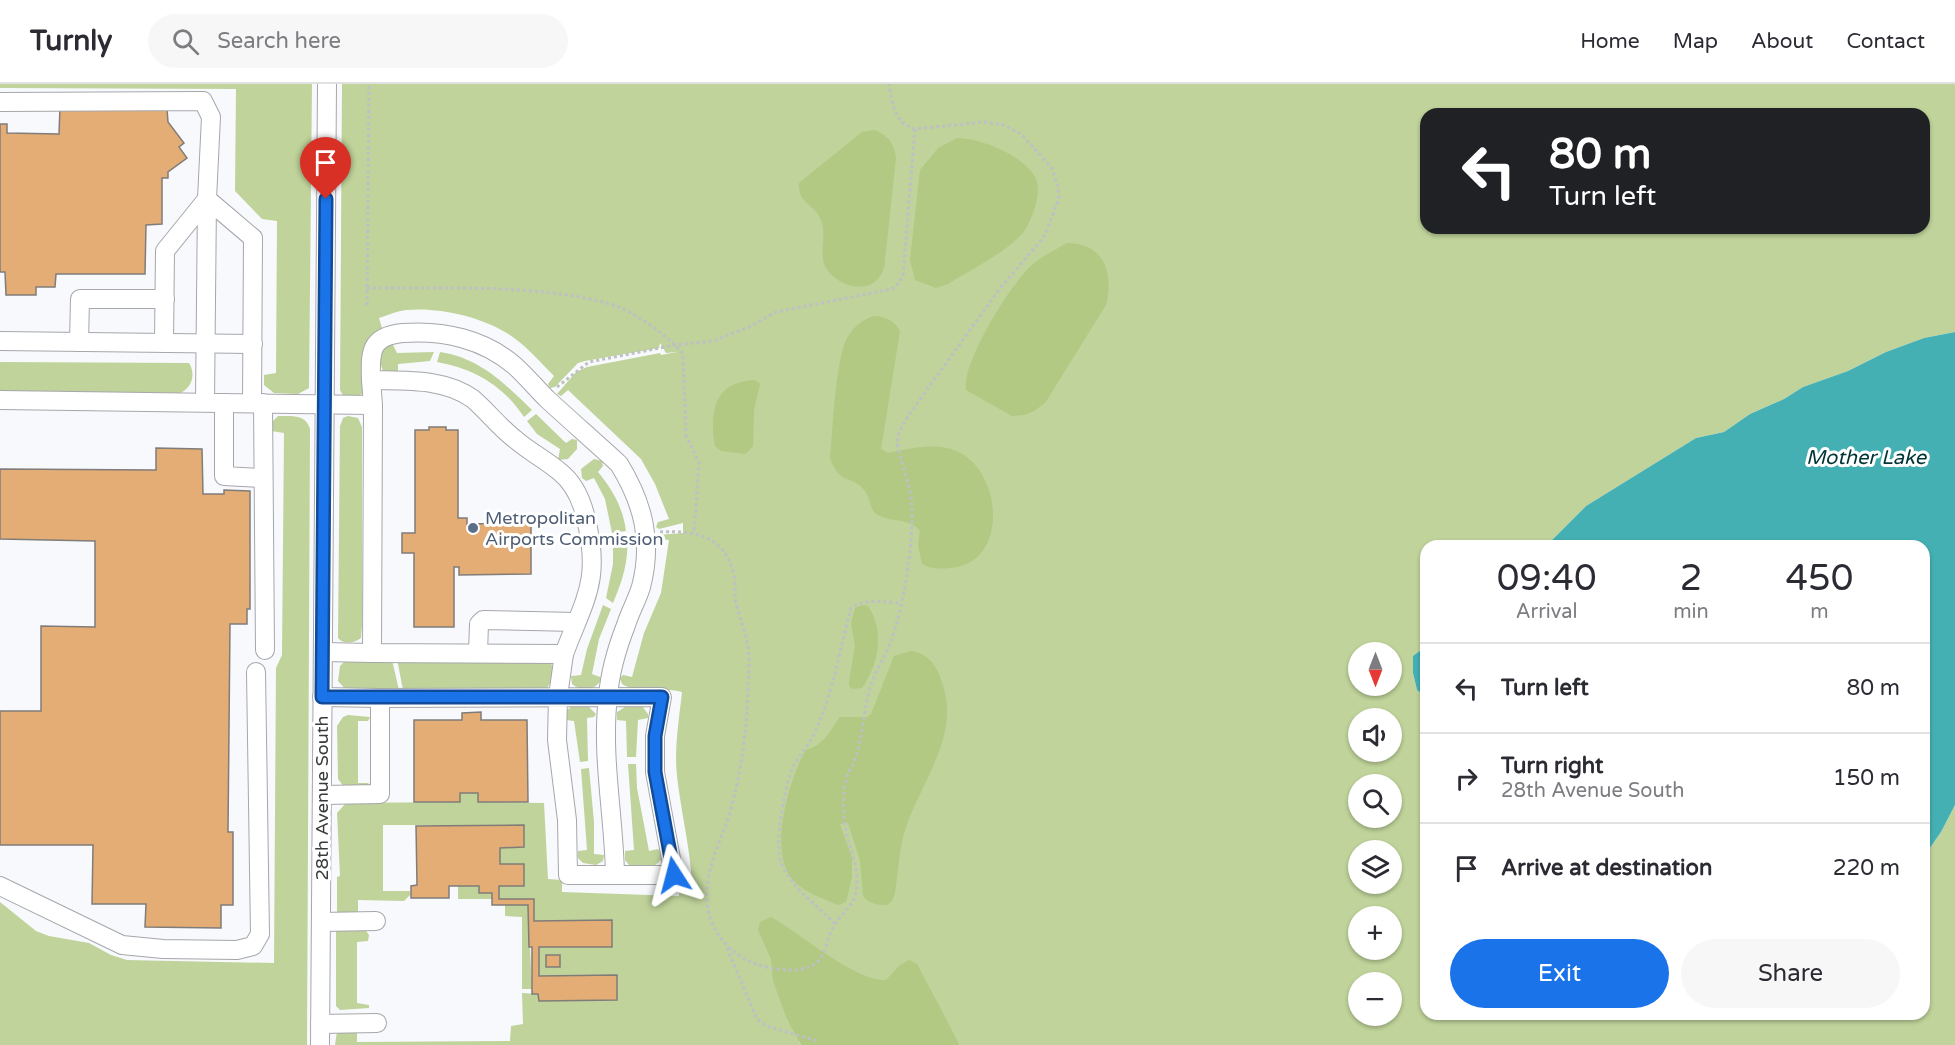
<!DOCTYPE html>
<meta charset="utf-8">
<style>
:root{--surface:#fff;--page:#f7f7f7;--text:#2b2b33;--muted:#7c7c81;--line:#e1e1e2;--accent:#1a73e8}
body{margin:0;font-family:"Varela Round",sans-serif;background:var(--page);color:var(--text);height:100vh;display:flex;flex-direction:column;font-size:22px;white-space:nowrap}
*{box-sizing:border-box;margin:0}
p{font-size:20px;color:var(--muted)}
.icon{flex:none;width:33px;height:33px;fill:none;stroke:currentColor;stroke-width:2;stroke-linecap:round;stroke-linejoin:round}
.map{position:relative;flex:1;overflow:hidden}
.drawer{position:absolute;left:1420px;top:456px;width:510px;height:480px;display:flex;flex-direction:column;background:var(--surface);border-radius:18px;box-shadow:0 2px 4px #0004}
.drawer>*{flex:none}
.guide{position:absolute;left:1420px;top:24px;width:510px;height:126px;border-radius:18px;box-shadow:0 2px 4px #0004;background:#202124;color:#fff;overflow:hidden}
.needle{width:39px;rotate:180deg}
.buttons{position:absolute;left:1348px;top:558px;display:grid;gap:12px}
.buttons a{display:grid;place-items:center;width:54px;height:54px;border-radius:50%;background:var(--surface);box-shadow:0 2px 4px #0004;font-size:30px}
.pin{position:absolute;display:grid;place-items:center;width:51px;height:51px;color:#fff;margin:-62px -26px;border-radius:50% 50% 50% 0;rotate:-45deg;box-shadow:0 0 6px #0007}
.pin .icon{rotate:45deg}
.me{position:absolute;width:66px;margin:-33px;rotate:351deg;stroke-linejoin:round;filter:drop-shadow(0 0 4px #0008)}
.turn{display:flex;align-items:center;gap:21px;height:126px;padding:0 30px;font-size:27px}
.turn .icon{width:78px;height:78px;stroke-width:2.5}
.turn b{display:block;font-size:42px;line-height:51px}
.eta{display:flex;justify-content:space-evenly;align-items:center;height:102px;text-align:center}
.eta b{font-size:36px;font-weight:600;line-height:42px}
.cta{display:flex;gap:12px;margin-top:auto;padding:12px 30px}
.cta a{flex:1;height:69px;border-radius:36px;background:var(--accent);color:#fff;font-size:24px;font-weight:600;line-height:69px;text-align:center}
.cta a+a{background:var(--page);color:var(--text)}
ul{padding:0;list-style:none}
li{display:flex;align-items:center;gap:18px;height:90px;padding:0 30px;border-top:2px solid var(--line)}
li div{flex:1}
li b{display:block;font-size:22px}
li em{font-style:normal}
header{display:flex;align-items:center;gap:36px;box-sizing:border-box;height:84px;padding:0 30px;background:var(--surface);border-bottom:2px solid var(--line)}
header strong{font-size:28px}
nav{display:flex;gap:33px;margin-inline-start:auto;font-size:21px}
.search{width:420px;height:54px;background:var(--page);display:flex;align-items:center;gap:15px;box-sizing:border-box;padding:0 21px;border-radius:33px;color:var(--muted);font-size:22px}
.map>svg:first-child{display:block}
.green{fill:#bfd39a;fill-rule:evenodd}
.forest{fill:#b1c982}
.water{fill:#44b0b4}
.building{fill:#e4ad75;stroke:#807c79;stroke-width:1.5}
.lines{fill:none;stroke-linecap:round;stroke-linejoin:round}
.minor-casing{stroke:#a6a7ab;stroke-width:20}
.path{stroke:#bec0c3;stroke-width:3;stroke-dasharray:3 3;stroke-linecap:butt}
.minor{stroke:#fff;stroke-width:18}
.route-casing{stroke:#114b97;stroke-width:15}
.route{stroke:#1a73e8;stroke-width:10}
.service-dot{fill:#5c6f8a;stroke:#fff;stroke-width:2}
.labels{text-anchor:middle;stroke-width:6;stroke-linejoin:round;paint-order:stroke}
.service-label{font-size:18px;fill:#4e5e75;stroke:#fff;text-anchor:start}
.street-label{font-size:18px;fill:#393a3c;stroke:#fff}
.water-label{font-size:20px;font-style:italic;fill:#003436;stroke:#fff}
</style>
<header>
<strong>Turnly</strong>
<div class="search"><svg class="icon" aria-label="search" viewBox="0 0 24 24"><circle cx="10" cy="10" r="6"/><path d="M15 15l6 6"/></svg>Search here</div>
<nav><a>Home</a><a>Map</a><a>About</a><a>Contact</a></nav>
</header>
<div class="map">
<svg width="1955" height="961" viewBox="0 0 1955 961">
<rect width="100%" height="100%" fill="#f7f9fd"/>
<g class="green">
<path d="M0,0H312L309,304L298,310L274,309L264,301V291L276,289L277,137L262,135L235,107L236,5L0,4Z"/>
<path d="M342,0H1955V248L1924,254L1886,268L1848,287L1803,303L1784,315L1750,330L1724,348L1696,354L1586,422L1546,462H1426V562L1413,572V589L1417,606L1426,613V930H1924L1925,771L1941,748L1955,721V961H960L944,932L889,961H811L799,958L801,961H335L337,947L357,948V958L510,957L511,942L523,940L522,909L538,910L539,917L617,916V891L539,892V863H612L611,836L534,837V815H499V802H524V780H500V764L524,763V741H383V807H410V811L404,817L358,816V830L337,831V793L340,792L337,729L346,719L459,718L460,709H478L479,718L544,719L548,795L562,796V808L679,812V799H692C690,763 681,728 677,692C674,665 679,636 682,608C666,603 634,609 622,600L620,594L623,591L632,593L644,549L661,509L669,456L658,455L657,451L683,449V439L659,445L656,443L658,438L669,435L655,400L641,375L568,306L561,312L557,310L576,288L587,283L660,269L661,271L677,268L666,269L660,259L659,264L585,277L578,279L555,303L550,304L548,300L554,292C539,277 524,259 505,248C478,232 438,223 406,226C397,227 388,231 379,234L382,244L367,257L364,307L358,314L344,313L340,306ZM1426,30H1924V144H1426ZM1359,568H1392V602H1359ZM1359,634H1392V668H1359ZM1359,700H1392V734H1359ZM1359,766H1392V800H1359ZM1359,832H1392V866H1359ZM1359,898H1392V932H1359Z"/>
<path d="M392,259L397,269L434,268L430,277L398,280V288L383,287C378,275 380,265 392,259Z"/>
<path d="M440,268C480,274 504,299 532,326L524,333C504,302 473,284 437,278Z"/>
<path d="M0,278L189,279C196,290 192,304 180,309L0,307Z"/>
<path d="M536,330L566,359L572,355L577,356V365L568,375L558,376L560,365L537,350L527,337Z"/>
<path d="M278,332C292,332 306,330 310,345L307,961H0V818L36,847L49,852L89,859L111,871L127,876L274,879L276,584L282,571L284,349L271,347V339Z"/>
<path d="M348,332L358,334L362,343V541L361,554C355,559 343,561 338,554L340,342L343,334Z"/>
<path d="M594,375L602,377L603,382L598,388C613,406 623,424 626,447L612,449L605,415L594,394L586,397L582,394L581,385Z"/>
<path d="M627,454C629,477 622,498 613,519L606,514L613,480V455Z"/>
<path d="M603,521L611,525L599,555L592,590L600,593V597C595,607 579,607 572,600L571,592L581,591L587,565Z"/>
<path d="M397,575L550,579L553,582L552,596L547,604L544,605L403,606Z"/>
<path d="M392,576L399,606H346L338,597L340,582L345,577Z"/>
<path d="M642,622L648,630V634L638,636L636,673H627L626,637L617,636V628L625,623Z"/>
<path d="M571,623H589L596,630L594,633L587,634L588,677L580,678L574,637L566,636V627Z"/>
<path d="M348,631L370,633L368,637H358V699H368L371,702L344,703L338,695L337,642L343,633Z"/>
<path d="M628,680H636L637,704L649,767L658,765L661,769V776L654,782L629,781L625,776V767L634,766Z"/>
<path d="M589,684L594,738V770L604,771L603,777L596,781L583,779L578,774V767L587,766L581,685Z"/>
<path d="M458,802H479L492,809V815H458Z"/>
<path d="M505,821H528L532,905H522V833L505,832Z"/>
<path d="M364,844L369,851L368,857L357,858V919L369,921V924L340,926L336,922V847Z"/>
</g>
<g class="forest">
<path d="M875,46C889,53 893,58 896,73L885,176C885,180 884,185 882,189C870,213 835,202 825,182C819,169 827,150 821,136C814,118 798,121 799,99L862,48Z"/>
<path d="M957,54C980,54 1020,70 1034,91C1044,105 1032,139 1021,151C1003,170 970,186 948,200L936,204L915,196L910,176L920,86L938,64Z"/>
<path d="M1067,159C1104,159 1114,189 1106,221L1045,319L1034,327L1024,331L1012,332L966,306C961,280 1011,199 1032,181C1042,172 1055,166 1067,159Z"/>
<path d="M874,232C887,233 893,236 900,247L881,365L888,369C910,365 934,358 956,367C1003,386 1010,481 949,484C938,485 931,485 922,480L918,461L920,447C908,433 893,439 878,431C869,426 871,415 865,407C853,390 840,403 830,374C833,344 835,282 846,256C852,245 862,235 874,232Z"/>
<path d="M755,296L760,300L754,326L753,362L746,370L721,367L715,362C710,328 713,298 755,296Z"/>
<path d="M863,521L868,522C885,547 879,580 862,604L852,605L849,602V597L855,562L851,539L855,524Z"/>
<path d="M911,567C927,570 934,578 940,593C964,650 920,697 904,749C899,768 898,789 895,809L892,817L887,821C878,821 869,820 863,812L860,777L848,739L840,740L852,774V793L846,818L838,821C823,814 805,809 794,797C767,770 789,694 806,666C824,661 830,647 840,633H867L871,630L894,572Z"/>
<path d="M771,833C800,849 856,898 886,896L900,881L909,876L917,880L960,961H801L787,935L773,897L771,875L758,846L760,838Z"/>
</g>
<g class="water">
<path d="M1955,248V721L1941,748L1925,771L1924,462H1546L1586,422L1696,354L1724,348L1750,330L1784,315L1803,303L1848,287L1886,268L1924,254Z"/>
<path d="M1426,562V613L1417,606L1413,589V572Z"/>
</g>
<g class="building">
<path d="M60,23L167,25L168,38L184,59L179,63L187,74L168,88V94H162V140L146,141L145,190H56L55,203H36V211H6L5,188H0V40H7V49L59,50Z"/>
<path d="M429,343H446V346H458V434H467V440L531,439V490L459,491V483H454V543H414V469H402V449H415V346H429Z"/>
<path d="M156,364L202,365L203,410H224V406L250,407V525H247V540H230L228,748H233V821H221V844L145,843L146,820H92L93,761H0V627H41V542L95,543V457L0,455V385L156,386Z"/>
<path d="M481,628V636H527L528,718H478V709H460V718H414V636H462V629Z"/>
<path d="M524,741V763L500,764V780H524V802H499V815H534V837L612,836V863H539V892L617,891V916L539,917L538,910H532V863H529L528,821H492V809H479V802H449V814H411V802L417,801L416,742Z"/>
<rect x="546" y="871" width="14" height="12"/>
</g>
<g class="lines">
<g class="minor-casing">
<g id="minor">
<path d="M0,18L203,17L211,33L207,115L253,154L252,319"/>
<path d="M0,257L253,260"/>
<path d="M79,258L80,215H165"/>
<path d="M164,259L165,167L207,115"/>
<path d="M371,296C370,268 370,252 403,249C443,246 484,255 515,282C526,292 536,304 547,315C571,337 595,358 619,380C643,419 653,457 641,503C637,516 630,528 626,541C617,564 610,588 608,612C601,672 614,732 615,791"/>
<path d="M0,316L373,321L371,296C405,297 445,294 473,315C488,328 500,344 516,356C530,368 546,376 560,388C575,400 582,417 586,435C601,497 585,514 564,570L372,569L373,321"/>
<path d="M205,318L207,115"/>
<path d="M224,319V392L262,394"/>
<path d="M263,319L265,566"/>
<path d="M323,568L372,569"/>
<path d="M478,569L479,540L483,536L576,538"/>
<path d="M322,613L380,614"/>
<path d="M322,711L380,710V614L662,613L655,652V688L674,791H568L567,736L557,656L558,612L564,570"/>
<path d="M0,802L122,861L163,865L237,866L253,862L260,850L256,588"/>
<path d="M321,838L376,837"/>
<path d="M320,940L377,939"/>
<path d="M320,961L327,0"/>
</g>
</g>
<g class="path">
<path d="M367,204C444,205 539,199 613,221C633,227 670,253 683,270L686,351L699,379L694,449"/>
<path d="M367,221L369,0"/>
<path d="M557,303L589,278L675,261L713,257L749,243L776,228L892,205L899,199L903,191L915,45"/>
<path d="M660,448C696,446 725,452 734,491C736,500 734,510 736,519C739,532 744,544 747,557C750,572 749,588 748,602C747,645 742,684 731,725C722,756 705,783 707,817C709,846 729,870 756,880C773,886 807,892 820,875C827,866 827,853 833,844C844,823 857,825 857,796C857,777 849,764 846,746C842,729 842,707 848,690C850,685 854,681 855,675C864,651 863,623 872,598C877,584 886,571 891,557C904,522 913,461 912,424C911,401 901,380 897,358L899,348L908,332L1001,203L1044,153L1059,115L1058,102L1051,83L1021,50L1004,41L984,38L915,45C894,39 892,19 889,0"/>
<path d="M835,840C816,820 792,805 781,778C774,761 785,701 793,683C800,671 809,660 815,648C833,609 840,565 851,524C864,514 884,518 900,519"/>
<path d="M727,864L757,935L766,942L818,957"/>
</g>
<use href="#minor" class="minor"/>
</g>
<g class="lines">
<g class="route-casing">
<path id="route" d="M326,115L322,613H662L655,652V688L674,791"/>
</g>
<use href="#route" class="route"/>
</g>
<circle class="service-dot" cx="473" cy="444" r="6"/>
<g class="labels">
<g class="service-label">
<text x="485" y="440">Metropolitan<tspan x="485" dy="21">Airports Commission</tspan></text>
</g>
<g class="street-label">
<text transform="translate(322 714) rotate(-90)" y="6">28th Avenue South</text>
</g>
<g class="water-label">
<text x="1866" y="380">Mother Lake</text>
</g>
</g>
</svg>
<div class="buttons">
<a><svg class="needle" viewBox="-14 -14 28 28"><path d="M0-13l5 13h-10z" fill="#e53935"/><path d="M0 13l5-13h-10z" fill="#7c7c81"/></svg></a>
<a><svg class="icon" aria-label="sound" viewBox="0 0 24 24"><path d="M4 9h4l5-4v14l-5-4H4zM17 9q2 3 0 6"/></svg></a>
<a><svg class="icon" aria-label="search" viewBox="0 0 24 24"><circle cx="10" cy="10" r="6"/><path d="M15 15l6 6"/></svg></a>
<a><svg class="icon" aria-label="layers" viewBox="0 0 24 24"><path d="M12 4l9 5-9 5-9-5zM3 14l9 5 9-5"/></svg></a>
<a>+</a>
<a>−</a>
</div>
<div class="pin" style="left:326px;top:115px;background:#d93025"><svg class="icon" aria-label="arrive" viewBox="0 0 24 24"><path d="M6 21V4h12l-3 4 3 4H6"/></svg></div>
<svg class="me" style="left:674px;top:791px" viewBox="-20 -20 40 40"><path d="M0-17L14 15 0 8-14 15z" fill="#1a73e8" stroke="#fff" stroke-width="4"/></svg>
<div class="guide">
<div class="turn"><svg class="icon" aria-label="left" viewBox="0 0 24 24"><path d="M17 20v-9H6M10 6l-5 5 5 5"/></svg><div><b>80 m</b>Turn left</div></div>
</div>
<section class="drawer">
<div class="eta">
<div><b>09:40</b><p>Arrival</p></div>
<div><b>2</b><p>min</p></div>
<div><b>450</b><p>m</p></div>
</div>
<ul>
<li><svg class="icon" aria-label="left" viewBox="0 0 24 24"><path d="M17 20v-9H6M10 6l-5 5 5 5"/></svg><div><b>Turn left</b></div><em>80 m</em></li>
<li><svg class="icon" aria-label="right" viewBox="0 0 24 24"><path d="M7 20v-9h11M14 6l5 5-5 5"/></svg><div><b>Turn right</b><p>28th Avenue South</p></div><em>150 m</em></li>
<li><svg class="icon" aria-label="arrive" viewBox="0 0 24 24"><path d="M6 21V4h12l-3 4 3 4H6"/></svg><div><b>Arrive at destination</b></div><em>220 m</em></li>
</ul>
<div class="cta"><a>Exit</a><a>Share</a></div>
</section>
</div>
